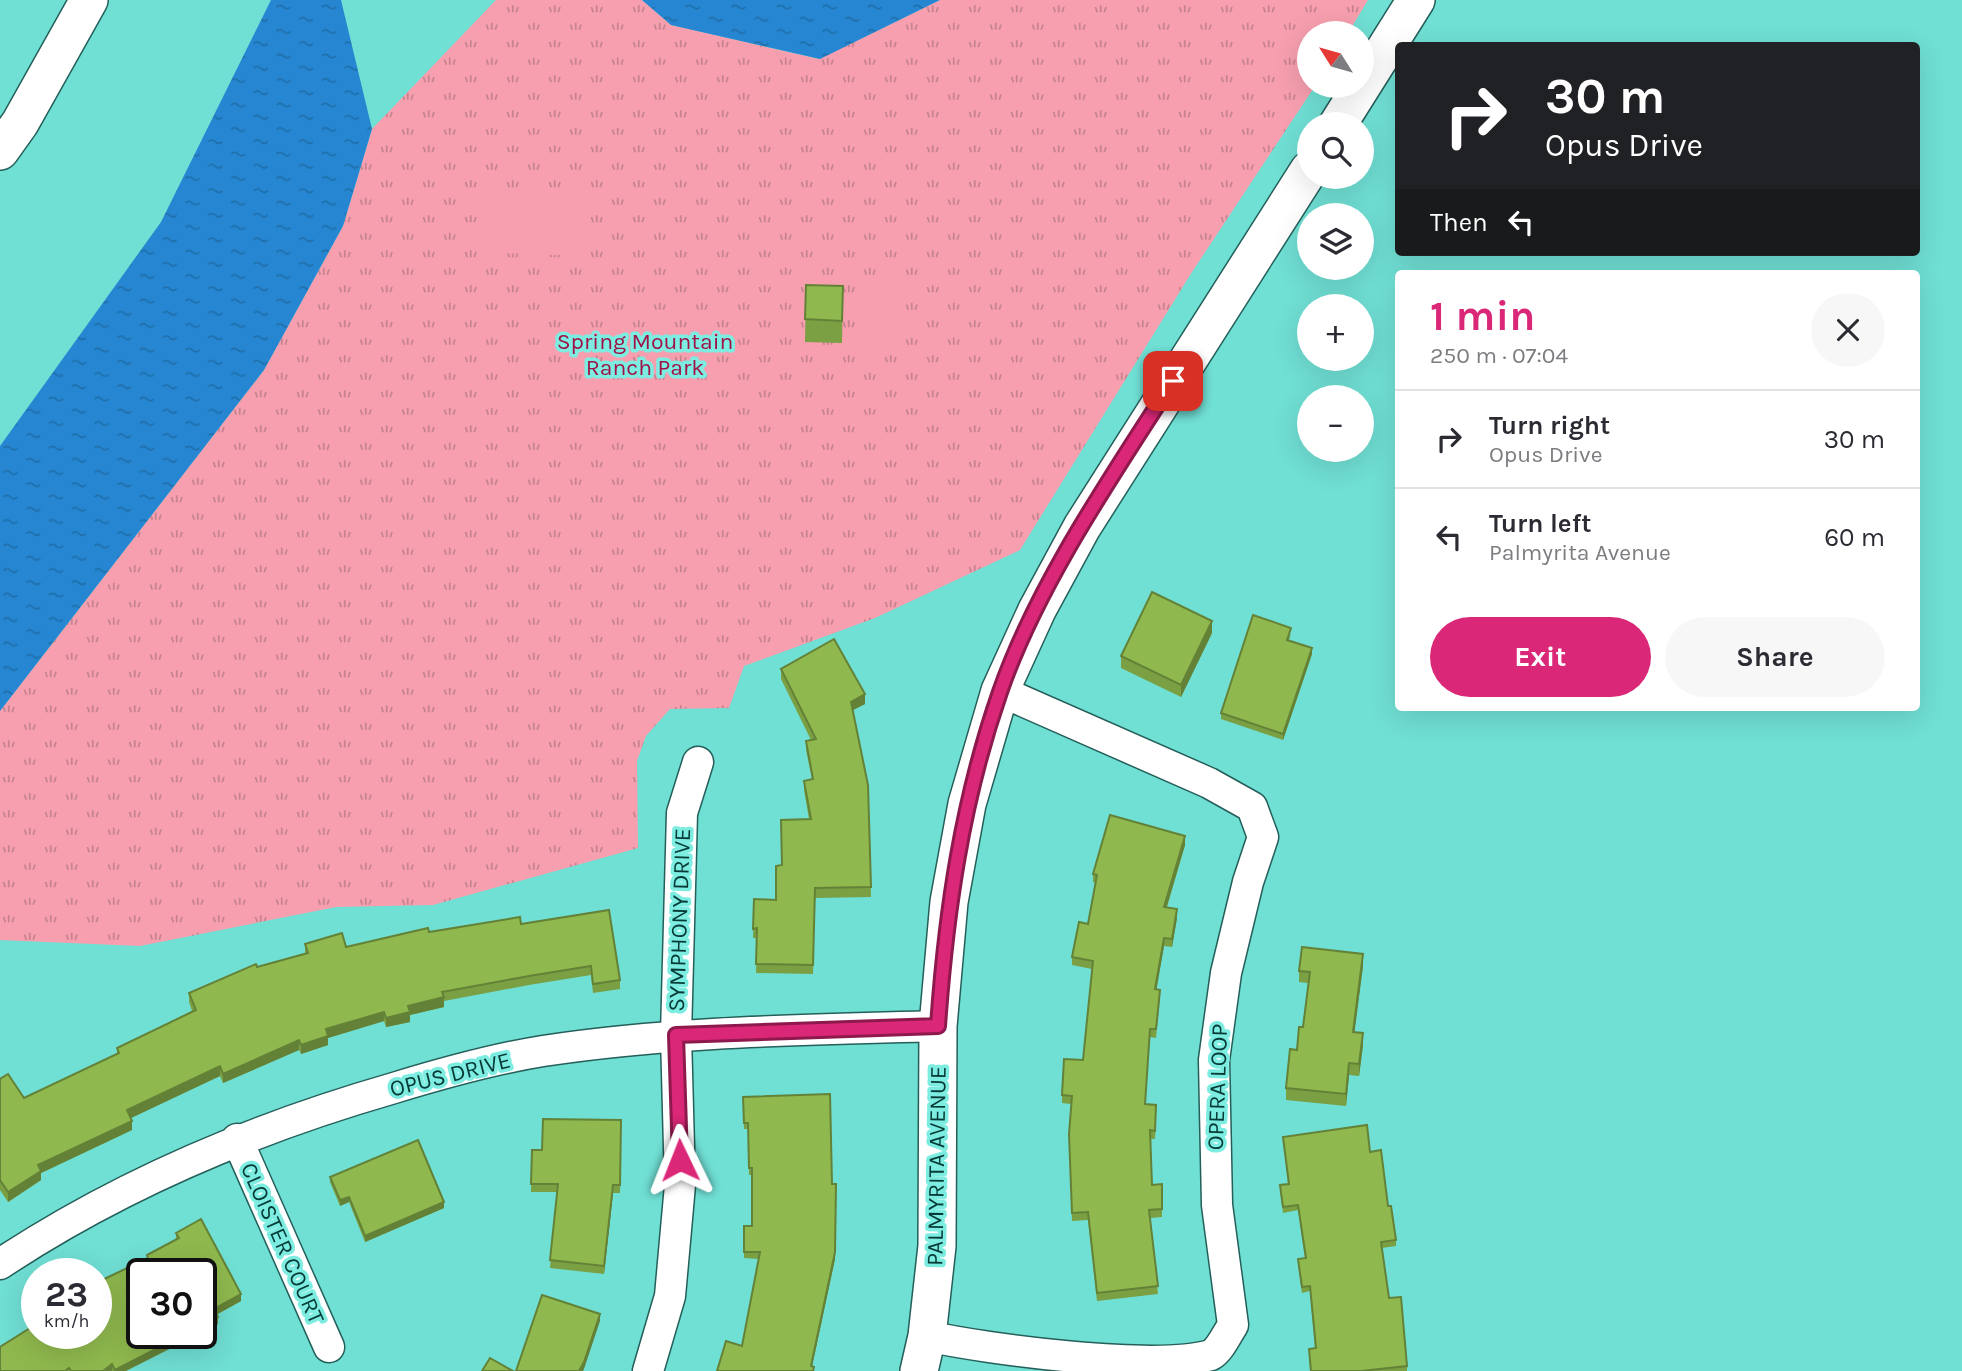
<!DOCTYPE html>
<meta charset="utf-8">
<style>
:root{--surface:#fff;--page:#f7f7f7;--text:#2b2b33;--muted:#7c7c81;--line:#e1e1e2;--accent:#db2777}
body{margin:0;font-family:Karla,sans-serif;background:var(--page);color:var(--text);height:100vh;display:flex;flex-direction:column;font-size:26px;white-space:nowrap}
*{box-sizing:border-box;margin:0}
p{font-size:23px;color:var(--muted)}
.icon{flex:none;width:38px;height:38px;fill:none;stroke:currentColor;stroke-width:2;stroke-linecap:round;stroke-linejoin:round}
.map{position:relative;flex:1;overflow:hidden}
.drawer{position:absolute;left:1395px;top:270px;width:525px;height:441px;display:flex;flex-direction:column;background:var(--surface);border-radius:7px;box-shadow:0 7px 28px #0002}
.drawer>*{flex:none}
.guide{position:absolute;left:1395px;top:42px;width:525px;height:214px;border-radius:7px;box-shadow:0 7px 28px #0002;background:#202124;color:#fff;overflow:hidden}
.needle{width:46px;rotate:307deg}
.tools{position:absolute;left:1297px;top:21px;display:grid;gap:14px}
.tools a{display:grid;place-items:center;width:77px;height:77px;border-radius:50%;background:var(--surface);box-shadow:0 7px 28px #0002;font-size:35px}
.speed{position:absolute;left:21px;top:1258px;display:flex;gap:14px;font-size:35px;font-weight:700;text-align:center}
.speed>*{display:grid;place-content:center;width:91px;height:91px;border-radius:50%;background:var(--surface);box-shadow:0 7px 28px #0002;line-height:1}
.speed small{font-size:18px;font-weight:400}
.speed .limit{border:4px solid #111;border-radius:10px;background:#fff;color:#111}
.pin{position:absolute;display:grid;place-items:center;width:60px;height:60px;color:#fff;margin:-30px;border-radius:14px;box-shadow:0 4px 10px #0006}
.me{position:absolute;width:77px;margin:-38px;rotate:358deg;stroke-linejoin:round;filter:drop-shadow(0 0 5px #0008)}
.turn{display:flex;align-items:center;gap:24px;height:147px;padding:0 35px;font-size:32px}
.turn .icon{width:91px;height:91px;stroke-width:2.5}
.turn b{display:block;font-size:49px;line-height:60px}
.then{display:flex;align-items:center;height:66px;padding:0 35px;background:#0003;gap:14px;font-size:26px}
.round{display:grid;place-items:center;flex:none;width:74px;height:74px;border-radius:37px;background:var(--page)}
.overview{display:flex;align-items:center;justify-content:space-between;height:119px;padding:0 35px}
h1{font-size:42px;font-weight:700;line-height:52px;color:var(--accent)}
.button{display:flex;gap:14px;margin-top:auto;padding:14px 35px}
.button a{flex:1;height:80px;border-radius:42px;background:var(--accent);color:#fff;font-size:28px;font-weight:700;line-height:80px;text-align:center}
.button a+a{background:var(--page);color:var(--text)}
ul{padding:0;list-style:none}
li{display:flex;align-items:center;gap:21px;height:98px;padding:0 35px;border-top:2px solid var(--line)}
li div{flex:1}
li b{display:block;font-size:26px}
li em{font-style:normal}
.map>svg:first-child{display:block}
.park{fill:url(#park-tufts)}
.pitch{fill:#f79faf}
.water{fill:url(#water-ripples)}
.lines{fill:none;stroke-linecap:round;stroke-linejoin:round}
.minor-casing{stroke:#245f5a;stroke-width:33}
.tertiary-casing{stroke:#245f5a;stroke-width:40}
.minor{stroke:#fff;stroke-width:30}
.tertiary{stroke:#fff;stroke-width:37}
.wall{fill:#7b9f43}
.shaded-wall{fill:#648237}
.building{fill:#8fb94e;stroke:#648237;stroke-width:2}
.route-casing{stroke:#8e194d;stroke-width:18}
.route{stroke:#db2777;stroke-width:12}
.labels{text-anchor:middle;stroke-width:7;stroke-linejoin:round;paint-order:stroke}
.park-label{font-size:23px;fill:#a01146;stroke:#7dece1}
.street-label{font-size:23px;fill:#053a36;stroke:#7dece1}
</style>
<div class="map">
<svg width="1962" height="1371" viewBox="0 0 1962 1371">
<defs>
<pattern id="park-tufts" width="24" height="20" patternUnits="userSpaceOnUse" patternTransform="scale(1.75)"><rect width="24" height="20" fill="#f79faf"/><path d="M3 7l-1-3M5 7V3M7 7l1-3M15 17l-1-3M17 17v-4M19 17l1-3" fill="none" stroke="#c6838f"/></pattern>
<pattern id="water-ripples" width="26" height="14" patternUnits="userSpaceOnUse" patternTransform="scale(1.75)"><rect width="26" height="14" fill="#2686d2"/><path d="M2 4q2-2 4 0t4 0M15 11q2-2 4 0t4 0" fill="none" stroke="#1f6fab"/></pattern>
</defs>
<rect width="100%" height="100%" fill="#70dfd4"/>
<path class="park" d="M496,0H642L671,25L819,59L940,0H1368L1348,33H1309V86H1315L1192,272L1020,550L875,618L744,666L729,708L670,709L646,736L637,761L638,848L433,905L336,907L140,946L0,940V711L264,370L343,226L372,129Z"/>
<g class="pitch">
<path d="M480,188L589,192L587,256L477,252Z"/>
<path d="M859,284H900L899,354H858Z"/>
</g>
<g class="water">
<path d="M271,0H341L372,129L343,226L264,370L0,711V446L161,222Z"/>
<path d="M642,0H940L820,59L671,25Z"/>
</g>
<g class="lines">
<g class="minor-casing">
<g id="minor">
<path d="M237,1139L329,1347"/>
<path d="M0,1264C121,1184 255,1128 394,1088C443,1073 493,1059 543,1051C674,1031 806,1030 938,1026"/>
<path d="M927,1336C990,1350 1156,1371 1211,1355C1220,1350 1227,1334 1233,1325L1217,1205L1214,1060L1226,973L1248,882L1263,837L1252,807L1209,783L1000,691"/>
<path d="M648,1371L670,1296L680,1185L676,1035L682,813L698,762"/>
</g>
</g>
<g class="tertiary-casing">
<g id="tertiary">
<path d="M1338,124L1416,0"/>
<path d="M0,151L20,123L89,0"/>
<path d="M919,1371L927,1336L937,1246L938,1026L949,902L967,804L1000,691L1037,610L1082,527L1309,170"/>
</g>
</g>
<use href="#minor" class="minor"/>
<use href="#tertiary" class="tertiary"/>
</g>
<g class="wall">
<path d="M806,285L843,286L842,343L805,342Z"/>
<path d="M1212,633L1181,697L1121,668V656Z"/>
<path d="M1291,634L1289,640L1312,654L1283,740L1221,719V713Z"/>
<path d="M781,669L865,704L853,710L868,785L871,897L815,898L813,974L756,973L757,938H753L754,899L776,900L809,819L804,790V781L812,779L806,750V741L811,740L781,679Z"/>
<path d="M1185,845L1167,907L1177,918L1172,947L1164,946L1156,989L1160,998L1156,1038L1150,1037L1145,1104L1156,1113L1155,1139H1150L1152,1185L1162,1184V1217L1150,1218L1158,1294L1097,1301L1088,1220L1072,1221L1069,1142L1071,1104L1062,1103V1095L1083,1060L1092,969L1072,965V957L1088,924L1096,883L1093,882V874Z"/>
<path d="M521,924L620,980V989L593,993L591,975L529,985L444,1001V1007L410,1015V1022L386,1027L384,1021L328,1038V1045L301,1054L299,1050L223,1083L220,1076L130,1118L132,1130L41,1173V1180L8,1202L0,1190V1079L24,1098L117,1054V1048L192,1011L189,1002V993L257,967L305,953V944L346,947L429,932Z"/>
<path d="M1363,966L1354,1032L1363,1045L1359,1076L1349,1075L1346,1106L1286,1100V1088L1303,1027L1308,983L1299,982V971Z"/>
<path d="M743,1097L835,1259L812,1366L814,1371L742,1346L759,1259L744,1258V1226H752V1175H749L748,1129H744Z"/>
<path d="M621,1120L620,1193H613L604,1274L550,1268L557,1192H531L532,1150H542Z"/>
<path d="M1283,1137L1370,1152L1388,1206L1396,1240V1246L1382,1248L1389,1298L1407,1366V1371H1310L1309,1349L1315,1348L1310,1291L1302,1293L1298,1264V1259L1305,1258L1298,1210L1283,1213L1280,1191V1185L1288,1184Z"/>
<path d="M330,1177L444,1208L365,1242L349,1202L340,1206L330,1182Z"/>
<path d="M176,1233L241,1301L216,1315L218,1324L201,1332V1274L126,1371H0L34,1334H96L97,1284L147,1258V1255L176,1240Z"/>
</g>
<g class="shaded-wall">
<path d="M1212,621V633L1181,697V685Z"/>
<path d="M1312,648V654L1283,740V734Z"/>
<path d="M865,694V704L851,711V702Z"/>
<path d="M1185,836V845L1164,915V907Z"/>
<path d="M1177,909V918L1172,947V939Z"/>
<path d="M1164,938V946L1155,998V989Z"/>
<path d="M1363,954V966L1353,1044V1032Z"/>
<path d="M444,997V1007L410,1015V1022L386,1027V1018L408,1006Z"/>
<path d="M384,1012V1021L328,1038V1045L301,1054V1045L326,1029Z"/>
<path d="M1363,1033V1045L1359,1076V1064Z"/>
<path d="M299,1040V1050L223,1083V1074Z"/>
<path d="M1349,1063V1075L1346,1106V1094Z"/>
<path d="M220,1066V1076L127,1120V1110Z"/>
<path d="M132,1121V1130L41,1173V1180L8,1202V1192L38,1165Z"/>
<path d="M836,1184L835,1259L811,1371V1366Z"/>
<path d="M613,1185V1193L604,1274V1266Z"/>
<path d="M349,1197V1202L340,1206V1200Z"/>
<path d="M444,1202V1208L365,1242V1236Z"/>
<path d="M241,1294V1301L214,1316V1309Z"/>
<path d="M600,1314V1321L584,1369L583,1371H579Z"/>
<path d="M218,1317V1324L201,1332V1325Z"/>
<path d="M185,1334H199L126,1371H115V1370Z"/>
<path d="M112,1364V1371H103Z"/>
</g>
<g class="building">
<path d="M806,285L843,286L842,321L805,319Z"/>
<path d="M1152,592L1212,621L1181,685L1121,656Z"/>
<path d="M1253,615L1291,628L1287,640L1312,648L1283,734L1221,713Z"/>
<path d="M834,639L865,694L851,702L868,785L871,887L815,888L813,965L756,964L757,928L753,929L754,899L776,900V866L782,865L781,820L811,819L804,781L813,779L806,741L816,739L781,669Z"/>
<path d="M1110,815L1185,836L1164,907L1177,909L1172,939L1164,938L1155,989L1160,990L1156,1029H1150L1145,1104L1156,1105L1155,1131L1150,1130L1152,1185L1162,1184V1209L1149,1210L1158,1286L1097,1293L1088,1212L1072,1213L1069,1134L1072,1096L1062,1095L1064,1059L1083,1060L1093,961L1072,957L1079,922L1088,924L1097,875L1093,874Z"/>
<path d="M609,910L620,980L593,984L591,966L529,976L442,992L444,997L408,1006L410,1012L386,1018L384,1012L326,1029L328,1036L301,1045L299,1040L223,1074L220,1066L127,1110L132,1121L38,1165L41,1171L8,1192L0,1180V1079L8,1074L24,1098L119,1053L117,1048L196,1010L189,993L256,964L257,967L308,953L305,944L342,933L346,947L428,928L429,932L520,917L521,924Z"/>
<path d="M1302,947L1363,954L1353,1032L1363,1033L1359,1064L1349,1063L1346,1094L1286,1088L1290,1049L1297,1050L1299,1027H1303L1310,972L1299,971Z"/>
<path d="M830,1094L832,1184H836L835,1252L811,1366L814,1367L813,1371H717L726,1341L742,1346L760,1252H744V1226H752V1168H749L748,1123H744L743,1097Z"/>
<path d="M543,1119L621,1120L620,1185H613L604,1266L550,1260L558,1184H531L532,1150H542Z"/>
<path d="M1367,1125L1370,1152L1381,1150L1388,1206H1391L1396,1240L1381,1242L1389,1298L1401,1297L1407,1366L1361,1371H1311L1309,1349L1316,1348L1310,1286L1302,1287L1298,1259L1306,1258L1298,1205L1283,1207L1280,1185L1289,1184L1283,1137Z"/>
<path d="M418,1140L444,1202L365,1236L349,1197L340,1200L330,1177Z"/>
<path d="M201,1219L241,1294L214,1309L218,1317L201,1325V1274H142V1334H185L115,1370L112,1364L103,1371H71L69,1368L65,1371H0V1347L30,1328L34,1334L37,1332V1334H96V1283L148,1258L147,1255L179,1238L176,1233Z"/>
<path d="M542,1295L600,1314L584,1362L579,1371H516Z"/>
<path d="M490,1358L513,1371H482Z"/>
</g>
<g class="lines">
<g class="route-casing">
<path id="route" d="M680,1160L676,1035L938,1026C946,912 962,801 1000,692C1037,585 1112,476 1173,381"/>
</g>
<use href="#route" class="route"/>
</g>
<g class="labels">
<g class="park-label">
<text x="645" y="349">Spring Mountain<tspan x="645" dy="26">Ranch Park</tspan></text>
</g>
<g class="street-label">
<text transform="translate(679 920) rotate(-88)" y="8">SYMPHONY DRIVE</text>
<text transform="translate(450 1074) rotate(-14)" y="8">OPUS DRIVE</text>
<text transform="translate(1217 1087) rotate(-88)" y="8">OPERA LOOP</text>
<text transform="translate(936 1166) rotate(-89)" y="8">PALMYRITA AVENUE</text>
<text transform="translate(283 1243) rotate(66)" y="8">CLOISTER COURT</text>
</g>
</g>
</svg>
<div class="tools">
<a><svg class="needle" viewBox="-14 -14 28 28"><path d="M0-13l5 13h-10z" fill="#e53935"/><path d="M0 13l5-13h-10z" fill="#7c7c81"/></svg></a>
<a><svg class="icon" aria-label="search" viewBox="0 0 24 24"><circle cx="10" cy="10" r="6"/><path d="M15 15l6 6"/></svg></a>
<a><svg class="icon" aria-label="layers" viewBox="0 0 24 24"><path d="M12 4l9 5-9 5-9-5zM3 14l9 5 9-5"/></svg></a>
<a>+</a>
<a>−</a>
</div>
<div class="speed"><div>23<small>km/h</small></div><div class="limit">30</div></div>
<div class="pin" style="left:1173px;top:381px;background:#d93025"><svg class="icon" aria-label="arrive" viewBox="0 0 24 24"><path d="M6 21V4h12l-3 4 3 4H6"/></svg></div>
<svg class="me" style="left:680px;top:1160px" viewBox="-20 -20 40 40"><path d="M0-17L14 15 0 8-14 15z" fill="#db2777" stroke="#fff" stroke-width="4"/></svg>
<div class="guide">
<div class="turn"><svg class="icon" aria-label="right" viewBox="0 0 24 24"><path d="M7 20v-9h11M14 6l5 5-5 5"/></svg><div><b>30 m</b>Opus Drive</div></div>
<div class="then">Then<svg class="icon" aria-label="left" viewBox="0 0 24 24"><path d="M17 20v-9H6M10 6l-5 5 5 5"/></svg></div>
</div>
<section class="drawer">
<div class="overview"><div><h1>1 min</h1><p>250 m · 07:04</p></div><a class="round"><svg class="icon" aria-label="close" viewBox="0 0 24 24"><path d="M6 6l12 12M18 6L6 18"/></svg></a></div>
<ul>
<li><svg class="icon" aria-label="right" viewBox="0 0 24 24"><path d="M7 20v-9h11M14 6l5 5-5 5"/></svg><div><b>Turn right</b><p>Opus Drive</p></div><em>30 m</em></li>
<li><svg class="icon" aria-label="left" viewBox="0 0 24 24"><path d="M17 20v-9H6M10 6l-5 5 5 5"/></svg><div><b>Turn left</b><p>Palmyrita Avenue</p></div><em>60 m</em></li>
</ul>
<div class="button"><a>Exit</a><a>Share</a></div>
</section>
</div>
